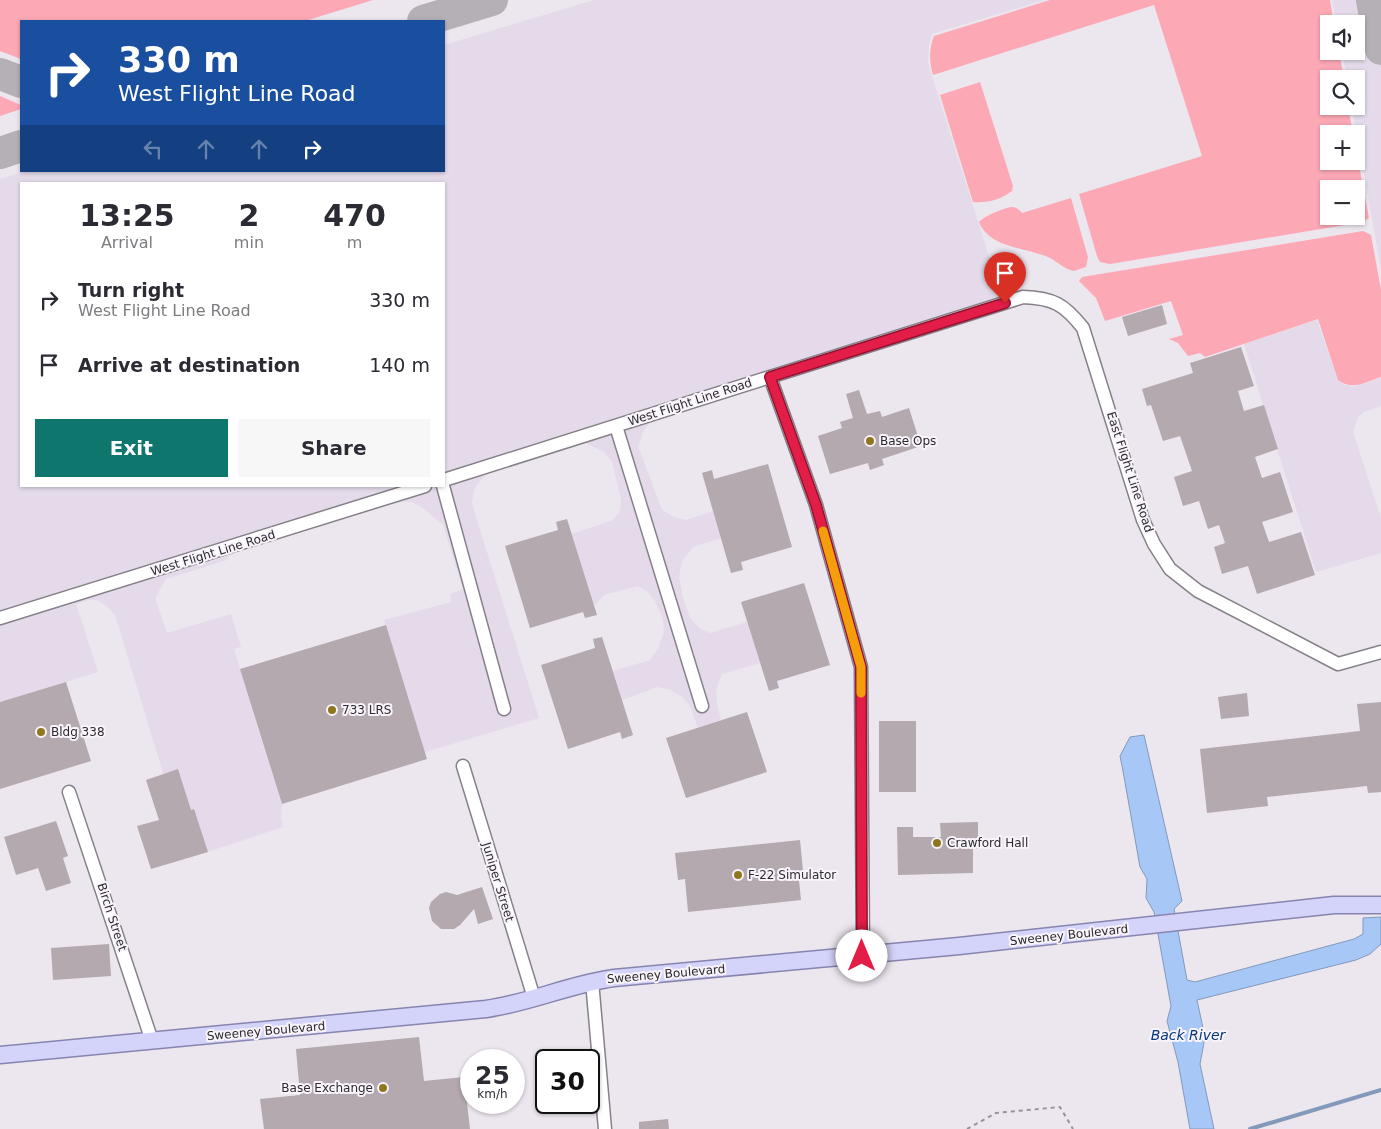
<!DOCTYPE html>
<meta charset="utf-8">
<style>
:root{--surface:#fff;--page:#f7f7f7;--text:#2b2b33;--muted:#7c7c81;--accent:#0f766e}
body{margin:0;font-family:"DejaVu Sans",sans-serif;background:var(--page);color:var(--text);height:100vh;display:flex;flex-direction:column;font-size:19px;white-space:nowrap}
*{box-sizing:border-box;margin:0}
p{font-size:16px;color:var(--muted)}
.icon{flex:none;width:28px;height:28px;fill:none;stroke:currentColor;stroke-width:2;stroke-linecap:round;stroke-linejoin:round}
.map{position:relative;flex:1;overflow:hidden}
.side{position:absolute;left:20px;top:182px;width:425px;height:305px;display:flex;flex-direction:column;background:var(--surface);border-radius:0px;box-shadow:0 1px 4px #0004}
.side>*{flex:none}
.banner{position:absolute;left:20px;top:20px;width:425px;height:152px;border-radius:0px;box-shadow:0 1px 4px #0004;background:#1a4fa0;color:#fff;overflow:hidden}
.tools{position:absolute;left:1320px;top:15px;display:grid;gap:10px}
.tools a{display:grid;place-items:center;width:45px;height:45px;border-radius:0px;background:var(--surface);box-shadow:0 1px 4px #0004;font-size:25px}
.speed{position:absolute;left:460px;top:1049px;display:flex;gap:10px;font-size:25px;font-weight:700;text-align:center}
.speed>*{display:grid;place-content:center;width:65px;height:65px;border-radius:50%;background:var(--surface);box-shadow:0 1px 4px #0004;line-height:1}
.speed small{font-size:12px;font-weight:400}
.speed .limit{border:2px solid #111;border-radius:8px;background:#fff;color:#111}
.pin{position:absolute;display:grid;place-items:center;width:42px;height:42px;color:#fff;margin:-51px -21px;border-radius:50% 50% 50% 0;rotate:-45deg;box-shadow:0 0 5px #0007}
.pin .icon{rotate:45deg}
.me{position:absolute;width:55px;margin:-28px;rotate:0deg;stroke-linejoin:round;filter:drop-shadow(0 0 4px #0008)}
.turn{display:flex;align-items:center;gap:18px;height:105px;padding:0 15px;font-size:22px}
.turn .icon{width:65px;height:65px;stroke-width:2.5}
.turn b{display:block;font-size:35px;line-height:42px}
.lanes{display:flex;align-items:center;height:48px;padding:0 15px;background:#0003;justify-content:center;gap:25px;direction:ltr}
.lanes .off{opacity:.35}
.eta{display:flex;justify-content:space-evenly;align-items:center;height:85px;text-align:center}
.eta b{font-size:30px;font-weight:700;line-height:35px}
.button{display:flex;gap:10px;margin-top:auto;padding:10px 15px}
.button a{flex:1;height:58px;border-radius:0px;background:var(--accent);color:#fff;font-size:20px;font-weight:700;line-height:58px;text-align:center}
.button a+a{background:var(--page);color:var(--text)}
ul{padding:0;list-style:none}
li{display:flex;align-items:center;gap:15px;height:65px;padding:0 15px}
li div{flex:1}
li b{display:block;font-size:19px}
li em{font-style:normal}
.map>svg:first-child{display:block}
.built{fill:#e4daea;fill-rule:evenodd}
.green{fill:#fda8b5;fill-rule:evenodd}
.water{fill:#a7c8f7;stroke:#8299bb}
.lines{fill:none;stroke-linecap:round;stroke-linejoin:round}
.stream{stroke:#8299bb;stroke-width:4}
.taxiway{stroke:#b4b0b6;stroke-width:32}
.building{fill:#b3a9af}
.minor-casing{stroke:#868189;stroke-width:15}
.major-casing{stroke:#8785af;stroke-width:19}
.path{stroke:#979399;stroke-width:2;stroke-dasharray:4 4;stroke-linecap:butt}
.minor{stroke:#fff;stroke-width:12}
.major{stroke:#d4d3f9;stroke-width:16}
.route-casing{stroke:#92132f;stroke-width:12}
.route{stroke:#e11d48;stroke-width:9}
.slow{stroke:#f59e0b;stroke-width:9}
.poi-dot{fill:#8e771c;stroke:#f9f3fc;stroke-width:2}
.labels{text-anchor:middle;stroke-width:4;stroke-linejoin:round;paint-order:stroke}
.street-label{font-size:12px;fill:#2d2b2e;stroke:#f9f3fc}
.poi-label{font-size:12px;fill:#2d2b2e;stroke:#f9f3fc;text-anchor:start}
.water-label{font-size:14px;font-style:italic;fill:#04387b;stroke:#f9f3fc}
</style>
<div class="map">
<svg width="1381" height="1129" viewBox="0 0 1381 1129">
<rect width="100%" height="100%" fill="#ece6ef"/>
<g class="built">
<path d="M594,0H1045L932,34L929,46L928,63L1006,310L651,422L644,430L638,446L662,510L674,517L686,520L713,511L721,538L693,547L682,561L679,577L683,598L690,618L699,628L710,633L747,622L760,663L722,674L716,690L717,704L721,720L698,728L690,706L682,697L671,690L657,687L622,700L613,671L650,660L658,649L664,632L663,619L655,601L648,592L638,586L604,595L594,606L572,534L613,520L620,511L621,500L612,461L604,452L584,442L488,471L474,489L472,503L475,514L539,718L425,752L384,620L451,602L450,594L463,589L443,525L423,508L412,502L401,501L230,554L227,560L166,579L155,598L167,633L231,614L241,647L234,649L282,806L281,818L283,827L189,858L115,615L108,607L97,600H88L76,604L98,672L0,702V179L25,171H444V45ZM21,184H444V486H21Z"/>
<path d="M1332,0H1381V269L1352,106H1356V79H1347L1342,51H1356V24H1337Z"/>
<path d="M1317,320L1338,380L1344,385L1353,387L1381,378V406L1364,412L1358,417L1353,432L1381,518V553L1316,572L1244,344Z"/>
</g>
<g class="green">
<path d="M0,0H373L305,21H21V59L0,51Z"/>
<path d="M1050,0H1330L1334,24H1329V51H1339L1344,79H1329V106H1348L1353,134H1329V161H1356V150L1369,218L1363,222L1110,264L1100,262L1097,256L1079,194L1202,156L1154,5L933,75C929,61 929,49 934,36ZM1329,189H1356V216H1329Z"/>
<path d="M980,82L1013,186L1012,191C1000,200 988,203 973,202L940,95Z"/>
<path d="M0,96L21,105V109L0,116Z"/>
<path d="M1071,198L1088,257L1086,267L1074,271C1064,269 1058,262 1050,258C1027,247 990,249 979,222C983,217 1005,207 1012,207C1016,207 1020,210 1022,213Z"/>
<path d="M1363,231L1371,235L1381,290V377C1366,382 1352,391 1338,380L1318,319L1205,357L1200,353L1188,356L1178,343L1169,339L1183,335L1171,301L1105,321L1096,298L1079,281L1082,277Z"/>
</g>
<path class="water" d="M1144,735L1182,901L1174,909L1187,980L1195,982L1354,939L1363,934V918L1381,917V944L1370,954L1356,960L1197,1000L1205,1037L1200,1064L1214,1129H1190L1178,1062L1167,1021L1171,1006L1154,912L1146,898L1147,879L1140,867L1123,771L1120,756L1130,737Z"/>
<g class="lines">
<path class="stream" d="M1250,1129L1381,1090"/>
<g class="taxiway">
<path d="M1372,0L1381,49"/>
<path d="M423,21L492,0"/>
<path d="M0,74L21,82"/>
<path d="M0,153L21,146"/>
</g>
</g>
<g class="building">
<path d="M1162,305L1167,324L1128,336L1122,317Z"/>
<path d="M1241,347L1254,386L1238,391L1244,411L1264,405L1278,449L1255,457L1262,478L1280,472L1293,512L1262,522L1269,542L1301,532L1315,575L1257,594L1248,566L1222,574L1214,547L1225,543L1219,525L1208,529L1199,501L1183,506L1174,477L1192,471L1180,436L1163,441L1151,405L1147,406L1142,389L1193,373L1190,363Z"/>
<path d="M859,390L867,414L880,411L882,417L909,408L921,446L882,459L884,465L870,470L868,463L830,474L818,436L842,428L840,422L853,418L846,394Z"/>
<path d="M768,464L792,547L741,562L743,570L731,573L702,473L712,470L714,479Z"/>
<path d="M567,519L597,615L585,618L583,612L530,628L505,546L558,530L556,522Z"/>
<path d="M804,583L830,665L777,681L779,688L769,691L741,602Z"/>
<path d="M386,625L427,759L282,804L240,669Z"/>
<path d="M602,637L633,735L622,739L620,732L568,749L541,665L595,648L593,639Z"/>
<path d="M66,682L91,761L0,789V702Z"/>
<path d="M1247,693L1249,716L1221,719L1218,697Z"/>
<path d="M1381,702V792L1368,793L1367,786L1267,797L1268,806L1207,813L1200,749L1360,731L1357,704Z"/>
<path d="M747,712L767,772L686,798L666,738Z"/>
<rect x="879" y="721" width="37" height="71"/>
<path d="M178,769L191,810L194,809L208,852L151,869L137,826L159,820L146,780Z"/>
<path d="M56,821L68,856L63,858L71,883L46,891L38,868L16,875L4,837Z"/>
<path d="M978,822V849H973V873L898,875L897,827H913V837H941L940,823Z"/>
<path d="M800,840L803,871H798L801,900L688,912L685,879L678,880L675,853Z"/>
<path d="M482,887L493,919L478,924L474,909L460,925L454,929H441L432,921L429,908L431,902L440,894L446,892L457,895Z"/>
<path d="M109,944L111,976L53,980L51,948Z"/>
<path d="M419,1037L424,1081L464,1077L470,1129H264L260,1099L300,1095L296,1049Z"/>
<path d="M668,1119L669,1129H639V1122Z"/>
</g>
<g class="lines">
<g class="minor-casing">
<g id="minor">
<path d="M770,377L816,505L861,667L863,956"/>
<path d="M616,426L702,706"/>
<path d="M444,480L1023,297C1053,298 1064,304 1083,328L1143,520L1154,544L1170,569L1198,591L1338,664L1381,652"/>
<path d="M443,486L504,709"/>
<path d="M0,618L425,486"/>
<path d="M463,766L534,998"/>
<path d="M69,792L152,1041"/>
<path d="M592,981L605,1129"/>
</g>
</g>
<g class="major-casing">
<path id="major" d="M0,1055L486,1009C530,1003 570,984 614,978L959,946L1334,905H1381"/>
</g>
<path class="path" d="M967,1129L996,1113L1060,1107L1073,1129"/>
<use href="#minor" class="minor"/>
<use href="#major" class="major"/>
</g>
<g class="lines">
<g class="route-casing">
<path id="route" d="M862,956L861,667L816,505L770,377L1005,303"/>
</g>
<use href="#route" class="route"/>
<path class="slow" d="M823,531L861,667V693"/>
</g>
<g class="poi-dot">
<circle cx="870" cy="441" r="5"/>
<circle cx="332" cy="710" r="5"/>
<circle cx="41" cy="732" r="5"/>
<circle cx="937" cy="843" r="5"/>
<circle cx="738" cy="875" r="5"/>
<circle cx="383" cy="1088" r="5"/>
</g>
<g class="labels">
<g class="street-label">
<text transform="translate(690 402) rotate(-18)" y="4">West Flight Line Road</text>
<text transform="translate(1130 472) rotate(72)" y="4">East Flight Line Road</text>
<text transform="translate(213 553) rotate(-17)" y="4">West Flight Line Road</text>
<text transform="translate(498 882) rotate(73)" y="4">Juniper Street</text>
<text transform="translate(112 917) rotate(72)" y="4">Birch Street</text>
<text transform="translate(1069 935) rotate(-6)" y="4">Sweeney Boulevard</text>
<text transform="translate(666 974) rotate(-5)" y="4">Sweeney Boulevard</text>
<text transform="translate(266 1031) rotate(-5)" y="4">Sweeney Boulevard</text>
</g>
<g class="poi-label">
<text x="880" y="445">Base Ops</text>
<text x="342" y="714">733 LRS</text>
<text x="51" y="736">Bldg 338</text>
<text x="947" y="847">Crawford Hall</text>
<text x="748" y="879">F-22 Simulator</text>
<text x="373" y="1092" text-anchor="end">Base Exchange</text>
</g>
<g class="water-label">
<text x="1188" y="1040">Back River</text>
</g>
</g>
</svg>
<div class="tools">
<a><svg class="icon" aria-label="sound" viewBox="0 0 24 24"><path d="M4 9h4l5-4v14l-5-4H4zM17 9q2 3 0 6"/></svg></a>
<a><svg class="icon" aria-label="search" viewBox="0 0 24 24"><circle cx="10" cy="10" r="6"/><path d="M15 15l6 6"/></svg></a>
<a>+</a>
<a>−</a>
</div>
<div class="speed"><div>25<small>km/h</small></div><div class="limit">30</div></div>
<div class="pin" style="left:1005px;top:303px;background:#d93025"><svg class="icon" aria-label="arrive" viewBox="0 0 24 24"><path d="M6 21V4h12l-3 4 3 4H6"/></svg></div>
<svg class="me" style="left:862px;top:956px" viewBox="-20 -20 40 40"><circle r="19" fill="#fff"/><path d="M0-13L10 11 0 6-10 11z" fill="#e11d48"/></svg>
<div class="banner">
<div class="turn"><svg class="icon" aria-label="right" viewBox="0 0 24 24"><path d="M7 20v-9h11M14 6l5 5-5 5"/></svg><div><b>330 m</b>West Flight Line Road</div></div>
<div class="lanes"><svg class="icon off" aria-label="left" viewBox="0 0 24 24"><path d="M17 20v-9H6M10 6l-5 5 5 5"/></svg><svg class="icon off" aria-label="ahead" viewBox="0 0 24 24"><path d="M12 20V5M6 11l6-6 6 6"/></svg><svg class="icon off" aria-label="ahead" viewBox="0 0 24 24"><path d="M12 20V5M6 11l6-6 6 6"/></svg><svg class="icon" aria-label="right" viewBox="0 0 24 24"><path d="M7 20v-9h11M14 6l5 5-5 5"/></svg></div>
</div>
<section class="side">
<div class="eta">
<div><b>13:25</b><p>Arrival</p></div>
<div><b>2</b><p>min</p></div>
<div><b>470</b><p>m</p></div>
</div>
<ul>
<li><svg class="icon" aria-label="right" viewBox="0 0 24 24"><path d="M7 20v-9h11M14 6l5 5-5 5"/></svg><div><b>Turn right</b><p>West Flight Line Road</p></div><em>330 m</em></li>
<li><svg class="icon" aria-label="arrive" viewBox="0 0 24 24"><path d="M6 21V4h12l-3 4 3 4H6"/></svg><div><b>Arrive at destination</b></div><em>140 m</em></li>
</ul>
<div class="button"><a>Exit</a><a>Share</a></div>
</section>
</div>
